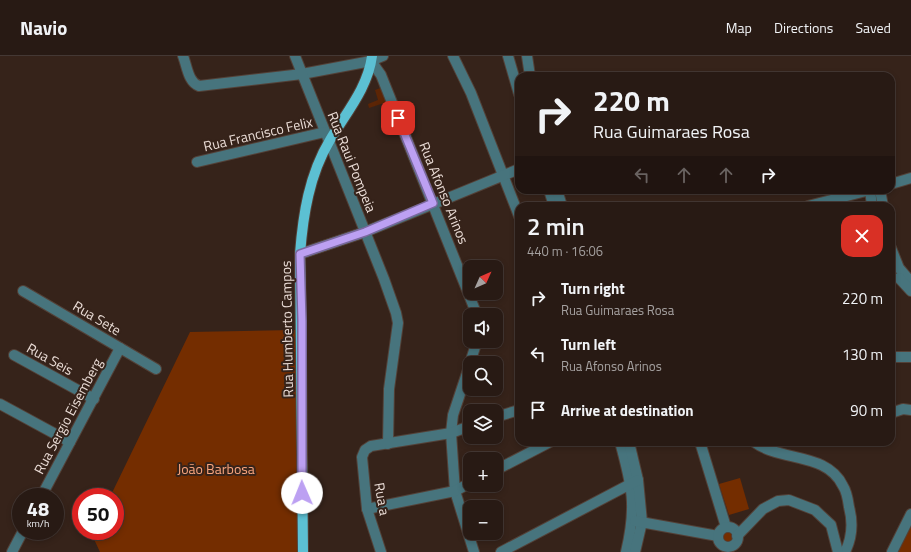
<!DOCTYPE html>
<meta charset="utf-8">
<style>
:root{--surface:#281a14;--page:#342722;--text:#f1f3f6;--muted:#a5a1a0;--line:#443834}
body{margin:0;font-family:"Titillium Web",sans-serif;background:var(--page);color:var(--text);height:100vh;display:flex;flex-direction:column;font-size:15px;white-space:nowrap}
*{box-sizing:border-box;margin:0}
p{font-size:13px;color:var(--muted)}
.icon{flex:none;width:22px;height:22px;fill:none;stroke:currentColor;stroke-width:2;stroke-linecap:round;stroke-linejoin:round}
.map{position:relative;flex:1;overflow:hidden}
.details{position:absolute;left:515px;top:146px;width:380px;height:244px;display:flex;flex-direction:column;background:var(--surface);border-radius:12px;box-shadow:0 2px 6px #0003,0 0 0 1px var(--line)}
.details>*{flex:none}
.guide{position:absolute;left:515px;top:16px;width:380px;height:122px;border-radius:12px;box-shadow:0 2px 6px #0003,0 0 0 1px var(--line);background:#281a14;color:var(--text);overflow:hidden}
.needle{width:26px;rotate:45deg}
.buttons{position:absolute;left:463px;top:204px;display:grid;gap:8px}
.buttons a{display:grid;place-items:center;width:40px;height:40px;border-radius:8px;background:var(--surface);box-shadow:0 2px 6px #0003,0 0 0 1px var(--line);font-size:20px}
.speed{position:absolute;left:12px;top:432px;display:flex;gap:8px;font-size:20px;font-weight:700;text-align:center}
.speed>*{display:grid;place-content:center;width:52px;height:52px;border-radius:50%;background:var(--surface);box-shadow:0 2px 6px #0003,0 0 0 1px var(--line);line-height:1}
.speed small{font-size:10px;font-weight:400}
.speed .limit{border:6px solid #d22;background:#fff;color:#111}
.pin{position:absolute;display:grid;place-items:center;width:34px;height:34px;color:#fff;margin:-17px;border-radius:8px;box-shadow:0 2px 6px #0006}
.me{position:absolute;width:44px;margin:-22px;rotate:359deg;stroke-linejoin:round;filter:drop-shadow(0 0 3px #0008)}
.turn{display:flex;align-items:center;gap:14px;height:84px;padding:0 12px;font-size:18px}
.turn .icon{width:52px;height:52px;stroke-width:2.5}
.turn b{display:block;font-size:28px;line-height:34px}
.lanes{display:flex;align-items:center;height:38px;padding:0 12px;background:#0003;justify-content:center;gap:20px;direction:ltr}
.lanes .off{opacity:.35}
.round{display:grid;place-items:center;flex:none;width:42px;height:42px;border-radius:12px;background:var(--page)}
.overview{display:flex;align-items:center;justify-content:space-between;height:68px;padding:0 12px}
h1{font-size:24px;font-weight:600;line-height:30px}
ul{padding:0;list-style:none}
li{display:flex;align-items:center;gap:12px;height:56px;padding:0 12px}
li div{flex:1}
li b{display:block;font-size:15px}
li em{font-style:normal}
header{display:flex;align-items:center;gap:24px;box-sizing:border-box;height:56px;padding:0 20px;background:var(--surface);border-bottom:1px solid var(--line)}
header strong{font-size:19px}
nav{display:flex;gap:22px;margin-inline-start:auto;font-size:14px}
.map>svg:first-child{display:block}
.green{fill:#742d00}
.building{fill:#5c2505}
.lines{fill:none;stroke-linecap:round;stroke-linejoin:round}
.minor-casing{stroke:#534138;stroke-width:12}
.major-casing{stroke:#534138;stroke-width:12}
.minor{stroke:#47747d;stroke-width:10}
.major{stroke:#5cc0d3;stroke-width:10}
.route-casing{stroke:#7a689d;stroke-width:10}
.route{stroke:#bca0f2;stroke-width:7}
.labels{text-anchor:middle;stroke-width:4;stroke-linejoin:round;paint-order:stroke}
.street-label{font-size:14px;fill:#ebddd7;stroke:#36231a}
.park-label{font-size:14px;fill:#fba67e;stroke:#36231a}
</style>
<header>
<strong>Navio</strong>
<nav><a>Map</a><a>Directions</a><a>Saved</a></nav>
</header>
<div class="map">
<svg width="911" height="496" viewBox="0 0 911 496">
<rect width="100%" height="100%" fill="#36231a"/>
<g class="green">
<path d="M295,274L302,496H100L92,479L94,475H115V441H110L190,276Z"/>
<path d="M740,422L749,453L729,459L719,428Z"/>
<path d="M911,471V496H898L907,472Z"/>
<circle cx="728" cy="482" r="7"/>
</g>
<path class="building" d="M383,31L387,46L369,52L368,48L378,44L375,34Z"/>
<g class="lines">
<g class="minor-casing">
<g id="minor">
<path d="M183,0C187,10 188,26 199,30L302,18L371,5L383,0"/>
<path d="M295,0L384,223L396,257L398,267L389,333L388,388"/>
<path d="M453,0L471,37L519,160"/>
<path d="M508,0L519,38"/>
<path d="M527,0L530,20"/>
<path d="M371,5L381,19L477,259"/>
<path d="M197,106L325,76"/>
<path d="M891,128L911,122"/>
<path d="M549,134L554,150"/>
<path d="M557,134L562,150"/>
<path d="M870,134L872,150"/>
<path d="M880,134L883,150"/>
<path d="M808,150L870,134"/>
<path d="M891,192L899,212L911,226"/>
<path d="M300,198L365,176L519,113"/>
<path d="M899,222L911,235"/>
<path d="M23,235L156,313"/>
<path d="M14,299L94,343"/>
<path d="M891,301H911"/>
<path d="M470,307L477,285"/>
<path d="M470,308L453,359L451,377L455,435L474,496"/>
<path d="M0,348L70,386"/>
<path d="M891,357L903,353L911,354"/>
<path d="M496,361L519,354"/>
<path d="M620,386C632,430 637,450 626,496"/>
<path d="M629,386L638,424L642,466L635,496"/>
<path d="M700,386L726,471"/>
<path d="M754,386C781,406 827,396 843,430C847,436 848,444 849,451C853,466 852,482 845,496"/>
<path d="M496,414L550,386"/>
<path d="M41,441L120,292"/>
<path d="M367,453L455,435L470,427"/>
<path d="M635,465L718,480"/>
<circle cx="728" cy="481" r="10"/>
<path d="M737,480L763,453L778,445L789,444L815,454L831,469L838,496"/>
<path d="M12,496L23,475"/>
<path d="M381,496L367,453L362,401L365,394L371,390L451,377L470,370"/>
<path d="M501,496L638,424"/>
<path d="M892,496L911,458"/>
</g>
</g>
<g class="major-casing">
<path id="major" d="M303,496L300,198C303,159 309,119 330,84C345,58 368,32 372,0"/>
</g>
<use href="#minor" class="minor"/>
<use href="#major" class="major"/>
</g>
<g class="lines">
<g class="route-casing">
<path id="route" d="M302,437V265L300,198L365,176L433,147L398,62"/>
</g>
<use href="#route" class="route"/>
</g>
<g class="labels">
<g class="street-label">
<text transform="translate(258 78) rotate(-13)" y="5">Rua Francisco Felix</text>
<text transform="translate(352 106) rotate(68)" y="5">Rua Raui Pompeia</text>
<text transform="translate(444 137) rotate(68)" y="5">Rua Afonso Arinos</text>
<text transform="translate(97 262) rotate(31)" y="5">Rua Sete</text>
<text transform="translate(287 273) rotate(-91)" y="5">Rua Humberto Campos</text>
<text transform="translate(50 303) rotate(29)" y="5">Rua Seis</text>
<text transform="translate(68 360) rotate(-62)" y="5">Rua Sergio Eisemberg</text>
<text transform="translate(382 443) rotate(80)" y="5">Rua a</text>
</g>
<g class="park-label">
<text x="216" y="418">João Barbosa</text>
</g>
</g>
</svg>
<div class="buttons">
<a><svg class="needle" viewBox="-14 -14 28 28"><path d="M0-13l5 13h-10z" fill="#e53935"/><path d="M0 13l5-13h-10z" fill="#a5a1a0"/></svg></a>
<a><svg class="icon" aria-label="sound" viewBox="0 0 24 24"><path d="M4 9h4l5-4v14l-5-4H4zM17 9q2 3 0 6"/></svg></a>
<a><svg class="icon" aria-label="search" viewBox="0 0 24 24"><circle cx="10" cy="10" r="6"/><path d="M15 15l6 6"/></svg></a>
<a><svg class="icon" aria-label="layers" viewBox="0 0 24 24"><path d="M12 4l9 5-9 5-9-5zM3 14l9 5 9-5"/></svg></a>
<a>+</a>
<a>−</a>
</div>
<div class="speed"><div>48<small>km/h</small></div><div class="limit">50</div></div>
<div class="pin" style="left:398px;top:62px;background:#d93025"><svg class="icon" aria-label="arrive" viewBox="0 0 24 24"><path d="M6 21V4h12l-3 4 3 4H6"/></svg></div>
<svg class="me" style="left:302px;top:437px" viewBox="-20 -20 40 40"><circle r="19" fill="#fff"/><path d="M0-13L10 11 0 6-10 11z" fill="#bca0f2"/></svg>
<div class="guide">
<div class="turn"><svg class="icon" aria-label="right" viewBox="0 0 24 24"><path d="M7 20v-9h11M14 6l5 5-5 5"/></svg><div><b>220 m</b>Rua Guimaraes Rosa</div></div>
<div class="lanes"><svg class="icon off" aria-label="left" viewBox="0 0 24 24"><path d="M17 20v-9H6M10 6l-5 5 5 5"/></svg><svg class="icon off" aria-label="ahead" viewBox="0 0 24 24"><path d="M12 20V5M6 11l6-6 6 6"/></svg><svg class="icon off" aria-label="ahead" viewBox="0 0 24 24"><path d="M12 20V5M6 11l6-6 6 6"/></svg><svg class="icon" aria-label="right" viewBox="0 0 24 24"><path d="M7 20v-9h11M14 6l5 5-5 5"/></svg></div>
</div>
<section class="details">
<div class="overview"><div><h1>2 min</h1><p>440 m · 16:06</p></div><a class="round" style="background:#d93025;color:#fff"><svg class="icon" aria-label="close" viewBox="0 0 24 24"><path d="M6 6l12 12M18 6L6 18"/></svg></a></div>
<ul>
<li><svg class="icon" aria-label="right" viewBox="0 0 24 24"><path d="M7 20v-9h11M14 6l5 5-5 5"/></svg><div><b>Turn right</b><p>Rua Guimaraes Rosa</p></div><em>220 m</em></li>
<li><svg class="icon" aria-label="left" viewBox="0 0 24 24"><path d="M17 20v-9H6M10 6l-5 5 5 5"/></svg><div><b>Turn left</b><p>Rua Afonso Arinos</p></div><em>130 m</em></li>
<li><svg class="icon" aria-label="arrive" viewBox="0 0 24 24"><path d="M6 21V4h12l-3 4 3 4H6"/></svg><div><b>Arrive at destination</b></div><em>90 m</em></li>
</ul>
</section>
</div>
